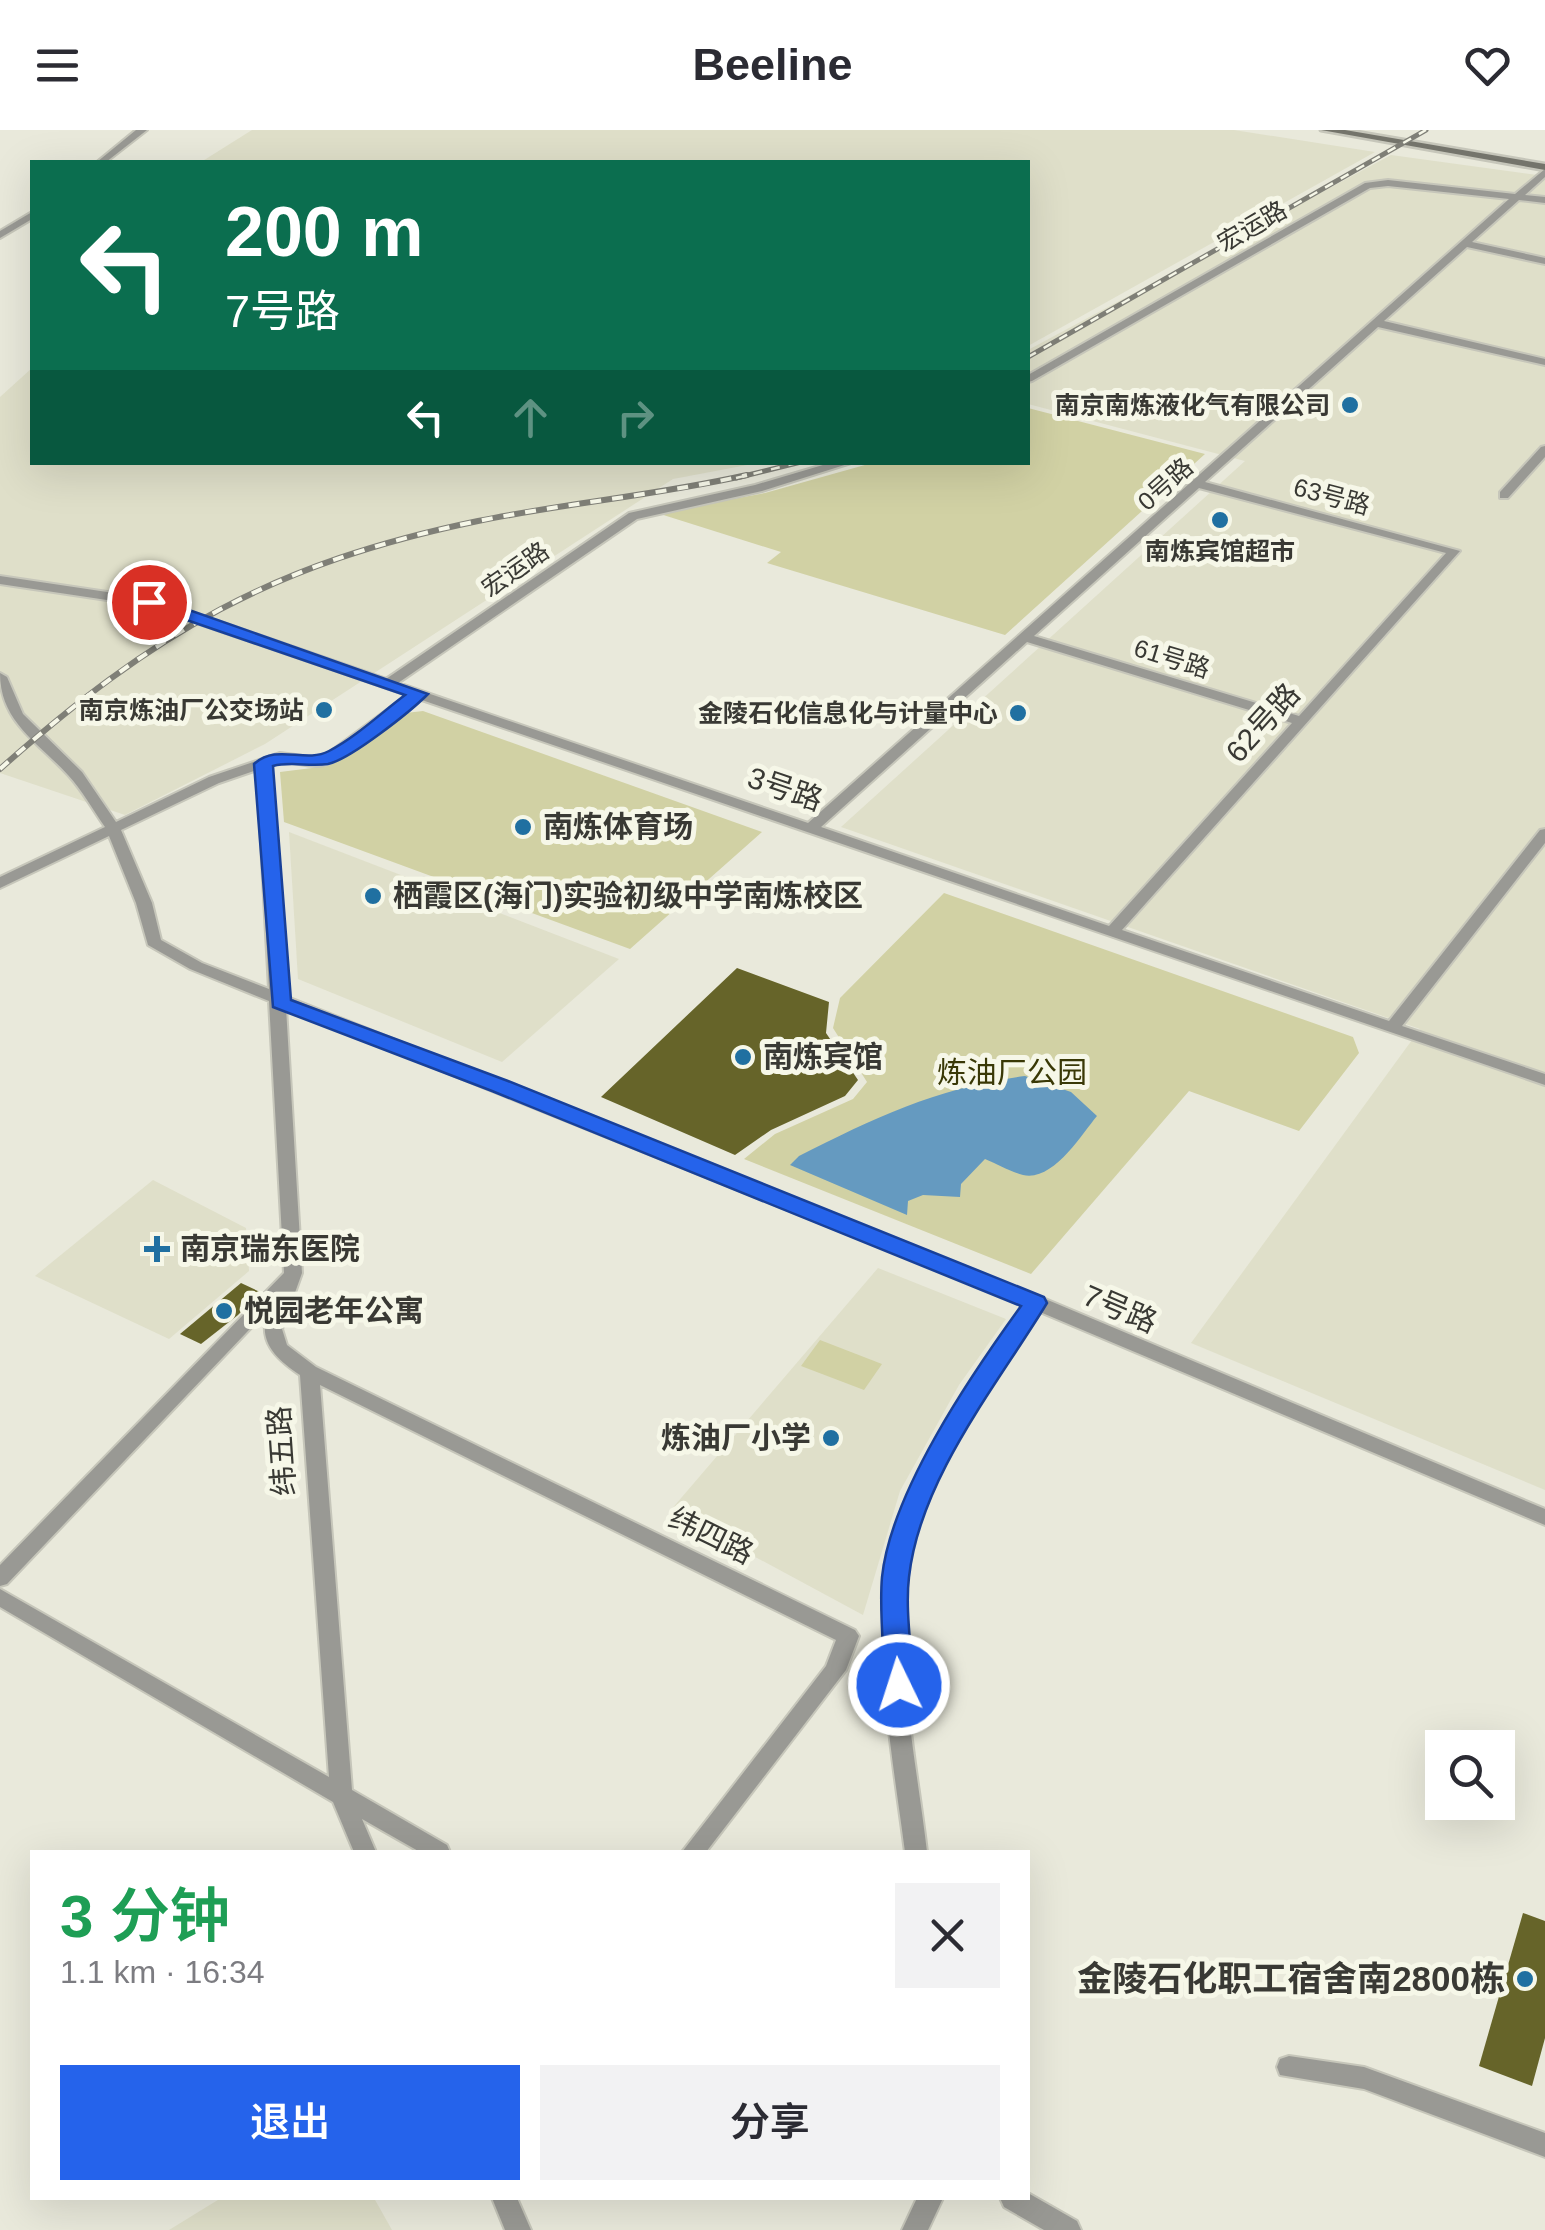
<!DOCTYPE html>
<html lang="zh">
<meta charset="utf-8">
<style>
:root{--surface:#fff;--page:#f2f2f3;--text:#2b2b33;--muted:#7c7c81;--accent:#2563eb}
body{margin:0;font-family:Arial,"Noto Sans SC",sans-serif;background:var(--page);color:var(--text);height:100vh;display:flex;flex-direction:column;font-size:38px;white-space:nowrap}
*{box-sizing:border-box;margin:0}
p{font-size:32px;color:var(--muted)}
.icon{flex:none;width:55px;height:55px;fill:none;stroke:currentColor;stroke-width:2;stroke-linecap:round;stroke-linejoin:round}
.map{position:relative;flex:1;overflow:hidden}
.side{position:absolute;left:30px;top:1720px;width:1000px;height:350px;display:flex;flex-direction:column;background:var(--surface);border-radius:0px;box-shadow:0 10px 40px #0002}
.side>*{flex:none}
.guide{position:absolute;left:30px;top:30px;width:1000px;height:305px;border-radius:0px;box-shadow:0 10px 40px #0002;background:#0b6e4f;color:#fff;overflow:hidden}
.fabs{position:absolute;left:1425px;top:1600px;display:grid;gap:20px}
.fabs a{display:grid;place-items:center;width:90px;height:90px;border-radius:0px;background:var(--surface);box-shadow:0 10px 40px #0002;font-size:50px}
.pin{position:absolute;display:grid;place-items:center;width:85px;height:85px;color:#fff;margin:-42px;border:5px solid #fff;border-radius:50%;box-shadow:0 2px 10px #0007}
.me{position:absolute;width:110px;margin:-55px;rotate:356deg;stroke-linejoin:round;filter:drop-shadow(0 0 8px #0008)}
.turn{display:flex;align-items:center;gap:35px;height:210px;padding:0 30px;font-size:45px}
.turn .icon{width:130px;height:130px;stroke-width:2.5}
.turn b{display:block;font-size:70px;line-height:85px}
.lanes{display:flex;align-items:center;height:95px;padding:0 30px;background:#0003;justify-content:center;gap:50px;direction:ltr}
.lanes .off{opacity:.35}
.round{display:grid;place-items:center;flex:none;width:105px;height:105px;border-radius:0px;background:var(--page)}
.headline{display:flex;align-items:center;justify-content:space-between;height:170px;padding:0 30px}
h1{font-size:60px;font-weight:600;line-height:75px;color:#1e9e55}
.cta{display:flex;gap:20px;margin-top:auto;padding:20px 30px}
.cta a{flex:1;height:115px;border-radius:0px;background:var(--accent);color:#fff;font-size:40px;font-weight:600;line-height:115px;text-align:center}
.cta a+a{background:var(--page);color:var(--text)}
header{display:flex;justify-content:space-between;align-items:center;height:130px;padding:0 30px;background:var(--surface);font-size:45px;font-weight:600}
.map>svg:first-child{display:block}
.built{fill:#dfdfc9}
.green{fill:#d1d1a4}
.water{fill:#659ac0}
.building{fill:#666429}
.lines{fill:none;stroke-linecap:round;stroke-linejoin:round}
.minor-casing{stroke:#c6c6ba;stroke-width:4}
.secondary-casing{stroke:#c6c6ba;stroke-width:5}
.minor{fill:#999994;fill-rule:evenodd}
.secondary{fill:#74746b;fill-rule:evenodd}
.rail-far1-casing{stroke:#7f7f77;stroke-width:5}
.rail-casing{stroke:#7f7f77;stroke-width:6}
.rail-far1{stroke:#f6f7e8;stroke-width:2.5;stroke-dasharray:9;stroke-linecap:butt}
.rail{stroke:#f6f7e8;stroke-width:4;stroke-dasharray:11;stroke-linecap:butt}
.route{fill:#2563eb;stroke:#184099;stroke-width:2.5}
.poi-dot{fill:#2070a1;stroke:#f6f7e8;stroke-width:4}
.labels{text-anchor:middle;stroke-width:10;stroke-linejoin:round;paint-order:stroke}
.far-street-label{font-size:25px;fill:#393934;stroke:#f6f7e8}
.far-poi-label{font-size:25px;font-weight:bold;fill:#393934;stroke:#f6f7e8;text-anchor:end}
.street-label{font-size:30px;fill:#393934;stroke:#f6f7e8}
.poi-label{font-size:30px;font-weight:bold;fill:#393934;stroke:#f6f7e8;text-anchor:start}
.park-label{font-size:30px;fill:#393806;stroke:#f6f7e8}
.near-poi-label{font-size:35px;font-weight:bold;fill:#393934;stroke:#f6f7e8;text-anchor:end}
</style>
<header><svg class="icon" aria-label="menu" viewBox="0 0 24 24"><path d="M4 6h16M4 12h16M4 18h16"/></svg>Beeline<svg class="icon" aria-label="heart" viewBox="0 0 24 24"><path d="M12 20l-8-8c-3-5 5-10 8-4 3-6 11-1 8 4z"/></svg></header>
<div class="map">
<svg width="1545" height="2100" viewBox="0 0 1545 2100">
<rect width="100%" height="100%" fill="#e9e9db"/>
<g class="built">
<path d="M252,0H1234L1375,22L1028,216V32H201Z"/>
<path d="M1391,25L1545,46V1360L1191,1213L1420,899L841,697L1245,331L1028,274V220Z"/>
<path d="M32,238V332L758,333L673,349L265,614L125,685L0,643V267Z"/>
<path d="M289,702L619,829L502,932L298,849Z"/>
<path d="M153,1050L246,1098L249,1141L169,1209L35,1146Z"/>
<path d="M878,1138L1006,1189L959,1255L900,1361L863,1485L670,1381Z"/>
<path d="M221,2068H374L392,2100H169Z"/>
</g>
<g class="green">
<path d="M1028,278L1205,324L1005,505L767,433L781,422L657,383L765,363L872,333L1028,332Z"/>
<path d="M423,581L762,702L630,819L284,692L280,642L328,636L397,584Z"/>
<path d="M944,763L1353,907L1359,923L1299,1001L1189,961L1031,1144L744,1029L775,1004L853,969L867,952L833,898L840,868Z"/>
<path d="M820,1210L882,1234L864,1260L801,1236Z"/>
</g>
<path class="water" d="M1025,946L1071,962L1097,986C1081,1005 1053,1052 1023,1045C1011,1042 997,1034 985,1029L961,1054L960,1067L923,1065L908,1071L907,1085L790,1035L799,1026C876,987 939,957 1025,946Z"/>
<g class="building">
<path d="M737,838L829,872L826,903L858,950L845,966L771,1000L735,1025L601,967Z"/>
<path d="M241,1153L260,1162L238,1185L201,1214L180,1204Z"/>
<path d="M1523,1783L1545,1791V1908L1532,1956L1479,1936Z"/>
</g>
<g class="lines">
<g class="minor-casing">
<g id="minor">
<path d="M136,0H147L106,32H97Z"/>
<path d="M1545,39V47L1525,65L1545,67V73L1519,70L1472,112L1545,128V134L1467,117L1384,191L1545,229V235L1378,197L1205,352L1460,421L1122,800L1389,891L1540,700L1545,699V713L1402,896L1545,944V955L419,569C400,584 340,635 319,636C298,637 294,628 271,635L285,866L1043,1168L1545,1379V1395L1040,1182C990,1253 932,1331 912,1417C890,1512 916,1626 927,1722H905C893,1630 870,1508 892,1417C912,1331 974,1246 1024,1175L286,878L302,1143L282,1199L287,1215L316,1237L855,1500L859,1506L846,1540L706,1722H682L826,1536L836,1510L320,1255L352,1660L447,1715L450,1722H420L362,1689L376,1722H354L333,1672L0,1477V1459L329,1647L300,1245C275,1228 257,1211 268,1180L7,1454L0,1456V1435L284,1143L269,871L190,839L148,815L136,773L109,706L0,758V747L105,697C93,680 82,660 68,645C38,612 0,592 0,543L7,547L23,584L82,642L116,692L209,647L280,623L318,628L327,624L407,565L147,476L0,454V446L154,469L386,549L629,383L755,355L833,332H854L762,361L637,389L398,553L808,693L1509,69L1388,56L1370,58L1032,251L1028,252V245L1365,53L1388,50L1515,64ZM1199,358L1446,423L1299,586L1034,506ZM1027,512L1292,593L1109,796L821,697ZM257,640L269,859L202,833L161,810L152,773L121,700L219,653Z"/>
<path d="M32,82V89L0,108V101Z"/>
<path d="M1545,316V327L1508,368H1500V362L1541,317Z"/>
<path d="M1289,1926L1364,1937L1545,2003V2027L1364,1959L1280,1945L1277,1937L1280,1929Z"/>
<path d="M1028,2063L1077,2091L1081,2100H1044L1004,2077L1000,2068H1028Z"/>
<path d="M492,2068H517L531,2100H505Z"/>
<path d="M917,2068H943L928,2100H902Z"/>
</g>
</g>
<g class="secondary-casing">
<path id="secondary" d="M1321,0H1345L1545,34V40Z"/>
</g>
<use href="#minor" class="minor"/>
<use href="#secondary" class="secondary"/>
<g class="rail-far1-casing">
<g id="rail-far1">
<path d="M1028,227L1426,0"/>
<path d="M736,348L801,332"/>
</g>
</g>
<g class="rail-casing">
<path id="rail" d="M0,639C154,502 274,433 478,391C567,373 658,365 747,345"/>
</g>
<use href="#rail-far1" class="rail-far1"/>
<use href="#rail" class="rail"/>
</g>
<path class="route" d="M143,468H155L428,564C411,581 351,629 328,634C309,637 291,631 273,636L291,870L508,951L1044,1167L1047,1173C998,1254 920,1348 909,1447C905,1481 912,1520 913,1555L909,1563H889L885,1555C884,1520 879,1482 882,1447C891,1362 971,1245 1021,1176L492,961L273,877L254,634C278,613 304,634 329,621C356,607 381,583 405,565L143,475Z"/>
<g class="poi-dot">
<circle cx="1350" cy="275" r="10"/>
<circle cx="1220" cy="390" r="10"/>
<circle cx="324" cy="580" r="10"/>
<circle cx="1018" cy="583" r="10"/>
<circle cx="523" cy="697" r="10"/>
<circle cx="373" cy="766" r="10"/>
<circle cx="743" cy="927" r="10"/>
<path d="M152 1104h10v10h10v10h-10v10h-10v-10h-10v-10h10z"/>
<circle cx="224" cy="1181" r="10"/>
<circle cx="831" cy="1308" r="10"/>
<circle cx="1525" cy="1849" r="10"/>
</g>
<g class="labels">
<g class="far-street-label">
<text transform="translate(1252 96) rotate(-30)" y="9">宏运路</text>
<text transform="translate(1165 354) rotate(-42)" y="9">0号路</text>
<text transform="translate(1332 366) rotate(15)" y="9">63号路</text>
<text transform="translate(515 439) rotate(-35)" y="9">宏运路</text>
<text transform="translate(1172 528) rotate(17)" y="9">61号路</text>
</g>
<g class="far-poi-label">
<text x="1330" y="284">南京南炼液化气有限公司</text>
<text x="1220" y="430" text-anchor="middle">南炼宾馆超市</text>
<text x="304" y="589">南京炼油厂公交场站</text>
<text x="998" y="592">金陵石化信息化与计量中心</text>
</g>
<g class="street-label">
<text transform="translate(1263 593) rotate(-48)" y="10">62号路</text>
<text transform="translate(785 659) rotate(19)" y="10">3号路</text>
<text transform="translate(1120 1179) rotate(23)" y="10">7号路</text>
<text transform="translate(282 1321) rotate(-94)" y="10">纬五路</text>
<text transform="translate(711 1406) rotate(26)" y="10">纬四路</text>
</g>
<g class="poi-label">
<text x="543" y="707">南炼体育场</text>
<text x="393" y="776">栖霞区(海门)实验初级中学南炼校区</text>
<text x="763" y="937">南炼宾馆</text>
<text x="180" y="1129">南京瑞东医院</text>
<text x="244" y="1191">悦园老年公寓</text>
<text x="811" y="1318" text-anchor="end">炼油厂小学</text>
</g>
<g class="park-label">
<text x="1012" y="953">炼油厂公园</text>
</g>
<g class="near-poi-label">
<text x="1505" y="1861">金陵石化职工宿舍南2800栋</text>
</g>
</g>
</svg>
<div class="fabs">
<a><svg class="icon" aria-label="search" viewBox="0 0 24 24"><circle cx="10" cy="10" r="6"/><path d="M15 15l6 6"/></svg></a>
</div>
<div class="pin" style="left:149px;top:472px;background:#d93025"><svg class="icon" aria-label="arrive" viewBox="0 0 24 24"><path d="M6 21V4h12l-3 4 3 4H6"/></svg></div>
<svg class="me" style="left:899px;top:1555px" viewBox="-20 -20 40 40"><circle r="17" fill="#2563eb" stroke="#fff" stroke-width="3"/><path d="M0-11L8 9 0 5-8 9z" fill="#fff"/></svg>
<div class="guide">
<div class="turn"><svg class="icon" aria-label="left" viewBox="0 0 24 24"><path d="M17 20v-9H6M10 6l-5 5 5 5"/></svg><div><b>200 m</b>7号路</div></div>
<div class="lanes"><svg class="icon" aria-label="left" viewBox="0 0 24 24"><path d="M17 20v-9H6M10 6l-5 5 5 5"/></svg><svg class="icon off" aria-label="ahead" viewBox="0 0 24 24"><path d="M12 20V5M6 11l6-6 6 6"/></svg><svg class="icon off" aria-label="right" viewBox="0 0 24 24"><path d="M7 20v-9h11M14 6l5 5-5 5"/></svg></div>
</div>
<section class="side">
<div class="headline"><div><h1>3 分钟</h1><p>1.1 km · 16:34</p></div><a class="round"><svg class="icon" aria-label="close" viewBox="0 0 24 24"><path d="M6 6l12 12M18 6L6 18"/></svg></a></div>
<div class="cta"><a>退出</a><a>分享</a></div>
</section>
</div>
